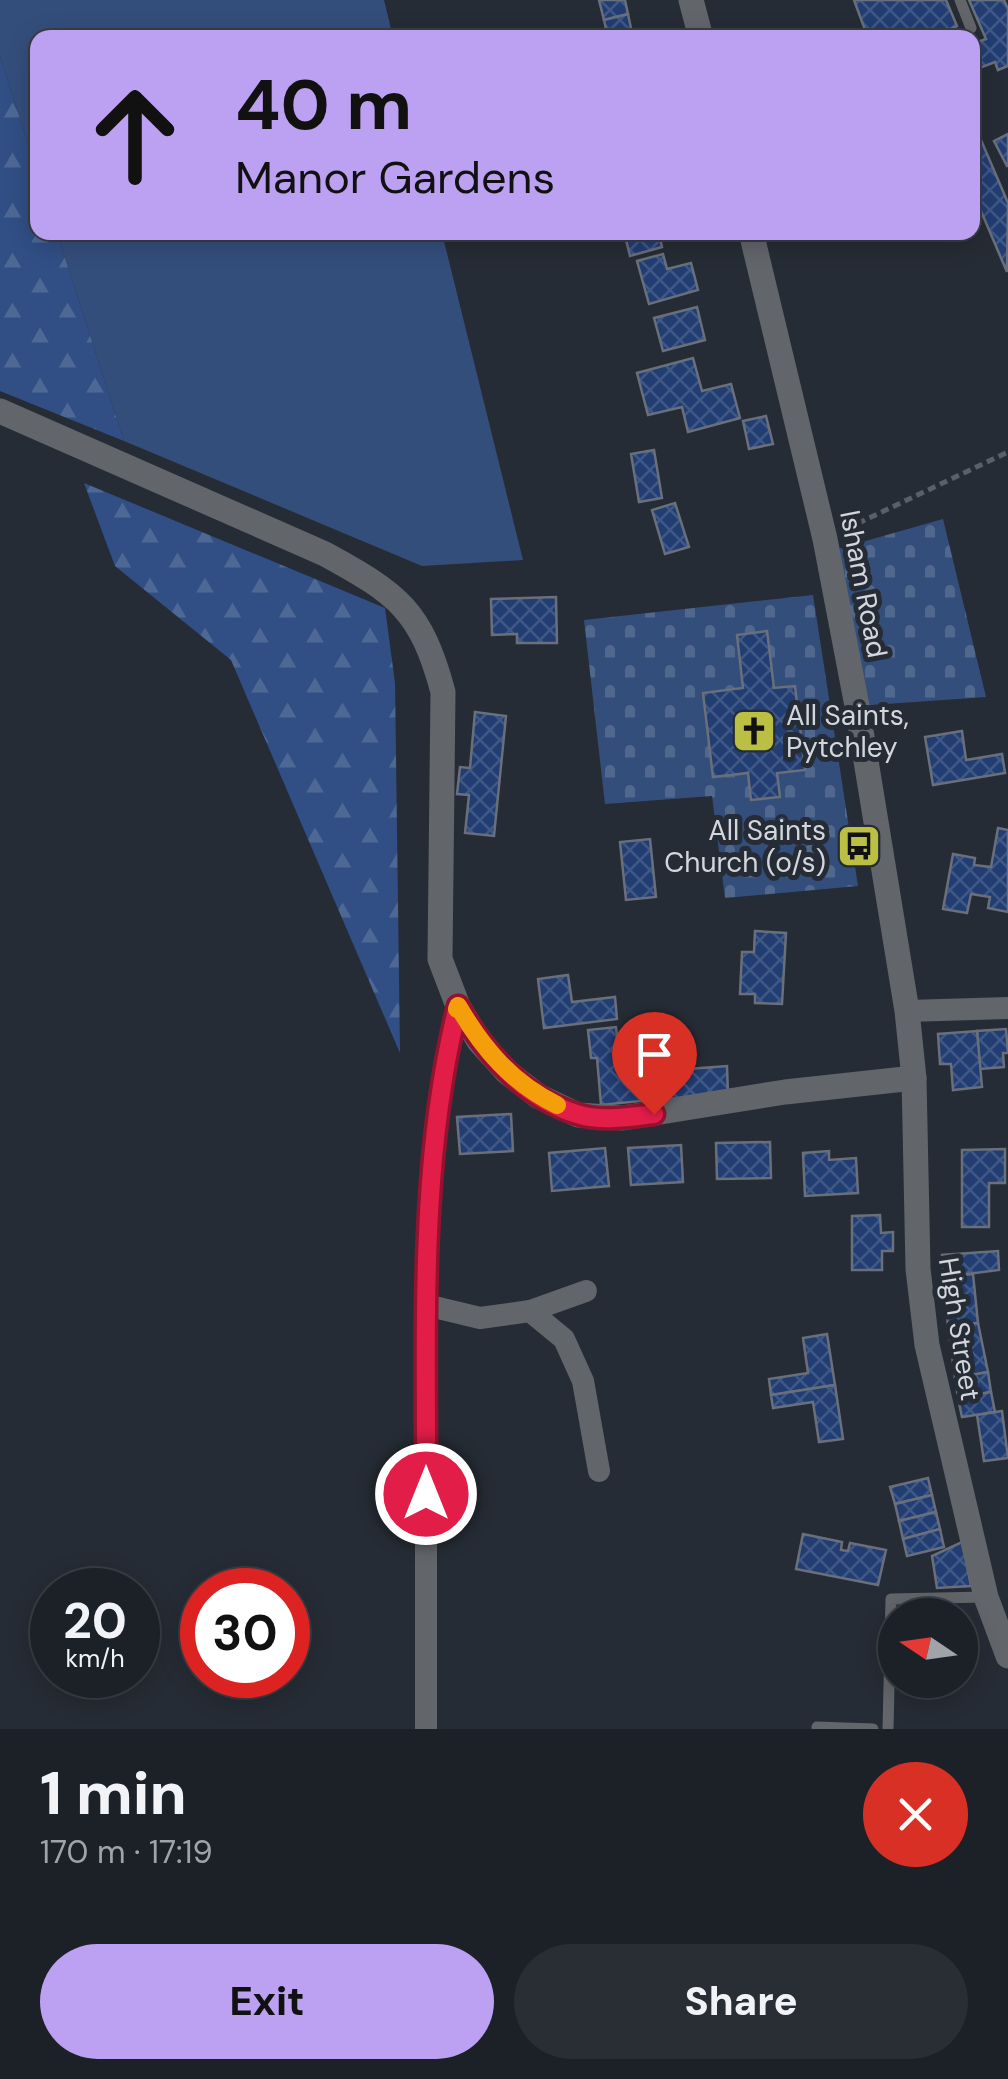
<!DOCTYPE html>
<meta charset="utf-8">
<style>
:root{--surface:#1c2128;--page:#292e34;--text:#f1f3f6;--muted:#a0a3a8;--line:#3a3e45;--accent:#bca0f2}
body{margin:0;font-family:"DM Sans",sans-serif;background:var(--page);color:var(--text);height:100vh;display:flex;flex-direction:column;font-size:38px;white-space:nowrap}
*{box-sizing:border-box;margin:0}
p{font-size:32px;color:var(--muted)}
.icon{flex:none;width:55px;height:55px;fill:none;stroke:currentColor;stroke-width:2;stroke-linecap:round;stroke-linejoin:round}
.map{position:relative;height:1729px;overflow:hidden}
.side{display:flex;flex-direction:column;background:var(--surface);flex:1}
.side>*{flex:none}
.hud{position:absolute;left:30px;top:30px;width:950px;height:210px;border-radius:20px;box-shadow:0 5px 25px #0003,0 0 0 2px var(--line);background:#bca0f2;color:#111;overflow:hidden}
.needle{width:65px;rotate:283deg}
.controls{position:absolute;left:878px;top:1598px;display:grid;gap:20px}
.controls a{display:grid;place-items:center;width:100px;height:100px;border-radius:50%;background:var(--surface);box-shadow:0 5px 25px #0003,0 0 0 2px var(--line);font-size:50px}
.speed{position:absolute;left:30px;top:1568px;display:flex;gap:20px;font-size:50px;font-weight:700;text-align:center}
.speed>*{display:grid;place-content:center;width:130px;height:130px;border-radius:50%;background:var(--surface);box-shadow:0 5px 25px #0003,0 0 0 2px var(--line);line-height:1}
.speed small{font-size:25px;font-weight:400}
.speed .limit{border:15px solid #d22;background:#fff;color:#111}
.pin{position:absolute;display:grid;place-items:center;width:85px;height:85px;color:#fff;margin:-102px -42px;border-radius:50% 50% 50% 0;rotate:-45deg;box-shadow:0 0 10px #0007}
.pin .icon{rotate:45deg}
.me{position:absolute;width:110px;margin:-55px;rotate:0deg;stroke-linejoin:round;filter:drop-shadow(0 0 8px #0008)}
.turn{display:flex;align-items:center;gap:35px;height:210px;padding:0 40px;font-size:45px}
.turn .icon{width:130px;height:130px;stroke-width:2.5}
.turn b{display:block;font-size:70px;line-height:85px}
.round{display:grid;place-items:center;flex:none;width:105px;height:105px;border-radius:52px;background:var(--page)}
.headline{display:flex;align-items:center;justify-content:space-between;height:170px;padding:0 40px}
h1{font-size:60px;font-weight:800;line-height:75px}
.button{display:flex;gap:20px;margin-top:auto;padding:20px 40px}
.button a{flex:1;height:115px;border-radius:60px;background:var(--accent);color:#111;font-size:40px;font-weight:800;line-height:115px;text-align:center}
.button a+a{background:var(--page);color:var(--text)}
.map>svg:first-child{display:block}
.grass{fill:#344e7c}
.forest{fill:url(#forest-firs)}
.cemetery{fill:url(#cemetery-stones)}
.building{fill:url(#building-cross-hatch);stroke:#696f7b;stroke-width:2.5}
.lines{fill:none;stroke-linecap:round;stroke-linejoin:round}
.path{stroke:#5a6068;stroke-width:5;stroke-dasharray:8 5;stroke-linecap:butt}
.service{stroke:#62656a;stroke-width:11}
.minor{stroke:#62656a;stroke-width:22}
.tertiary{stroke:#62656a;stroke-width:25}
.route-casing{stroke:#92132f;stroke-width:25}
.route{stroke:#e11d48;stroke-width:18}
.slow{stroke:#f59e0b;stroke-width:18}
.labels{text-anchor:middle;stroke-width:10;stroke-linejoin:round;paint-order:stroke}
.street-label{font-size:28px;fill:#d3d7dd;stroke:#262c35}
.poi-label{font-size:28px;fill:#d3d7dd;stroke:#262c35;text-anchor:start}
</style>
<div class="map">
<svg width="1008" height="1729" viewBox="0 0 1008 1729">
<defs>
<pattern id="forest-firs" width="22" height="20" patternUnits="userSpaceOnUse" patternTransform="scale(2.5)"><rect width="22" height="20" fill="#314f85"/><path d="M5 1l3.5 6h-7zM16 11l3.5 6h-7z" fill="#4e6896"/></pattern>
<pattern id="cemetery-stones" width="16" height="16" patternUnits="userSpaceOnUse" patternTransform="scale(2.5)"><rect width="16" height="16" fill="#344e7c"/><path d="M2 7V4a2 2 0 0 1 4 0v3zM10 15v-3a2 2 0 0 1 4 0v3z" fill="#50678e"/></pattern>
<pattern id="building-cross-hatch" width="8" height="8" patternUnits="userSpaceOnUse" patternTransform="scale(2.5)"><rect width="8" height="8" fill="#213d72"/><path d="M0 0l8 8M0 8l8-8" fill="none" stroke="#405886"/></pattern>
</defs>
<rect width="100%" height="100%" fill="#262c35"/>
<g class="grass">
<path d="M0,0H384L393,37L38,38L37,172L0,56Z"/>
<path d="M57,233H442L523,560L422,566L124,441Z"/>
</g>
<g class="forest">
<path d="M0,56L37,172L38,232L57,233L124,441L0,391Z"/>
<path d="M84,483L385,608L395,683L400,1053L231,660L115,566Z"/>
</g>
<g class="cemetery">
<path d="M943,519L986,697L857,706L834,550Z"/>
<path d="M813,595L858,886L725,898L712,796L605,804L584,620Z"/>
</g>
<g class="building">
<path d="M599,0H625L628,14L604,20Z"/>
<path d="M854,0H946L957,26L931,38H868Z"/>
<path d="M969,0H1004L1008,9V66L998,70L995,62L972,71V44L986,39Z"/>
<path d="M628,14L633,38H608L604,20Z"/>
<path d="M972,119L1008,203L1007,272L972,190Z"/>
<path d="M1008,134V166H1007L994,141Z"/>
<path d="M624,232H663L659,234L662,247L630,256Z"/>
<path d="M663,254L667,269L691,263L698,290L649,304L637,261Z"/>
<path d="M697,307L705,340L663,351L654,318Z"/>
<path d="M693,358L702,391L731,384L740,418L688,432L682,407L648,415L637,373Z"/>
<path d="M766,416L773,444L749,449L743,421Z"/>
<path d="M654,450L662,498L639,502L631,454Z"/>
<path d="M675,503L689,547L665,554L652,510Z"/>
<path d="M556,597L557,643H517V634L492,635L491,599Z"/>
<path d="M767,631L774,688L795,686L805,770L777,773L780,797L751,800L748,773L713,777L703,693L743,688L737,635Z"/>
<path d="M475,712L506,716L494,836L465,833L469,795L457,794L460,767L470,768Z"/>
<path d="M962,731L966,760L1002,754L1005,773L933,785L925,737Z"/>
<path d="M998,828L1008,830V912L988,908L990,897L971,894L967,913L943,909L953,854L975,858L974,865L991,867Z"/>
<path d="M650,839L656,897L626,900L620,842Z"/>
<path d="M755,931L786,933L782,1004L755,1003V994H740L742,952H754Z"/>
<path d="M568,975L572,1002L615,997L617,1019L544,1028L538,979Z"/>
<path d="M616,1027L619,1053L624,1052L626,1075L648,1072L651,1100L601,1105L597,1058H591L588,1030Z"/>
<path d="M1006,1029L1008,1053H1003L1004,1067L980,1069L977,1031Z"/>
<path d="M977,1031L982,1087L953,1090L951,1064H940L938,1034Z"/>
<path d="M727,1066L728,1095L651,1100L648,1072Z"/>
<path d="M511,1114L513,1151L460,1154L457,1117Z"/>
<path d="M770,1142L771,1178L717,1179L716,1143Z"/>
<path d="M681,1145L683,1182L631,1185L628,1148Z"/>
<path d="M605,1148L609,1186L552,1191L549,1153Z"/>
<path d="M1005,1149V1183H989V1227H962V1150Z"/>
<path d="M829,1151V1160L856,1158L858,1193L805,1196L803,1153Z"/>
<path d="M880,1215L881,1233L893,1232V1251H882V1270H852V1216Z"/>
<path d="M998,1251L999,1270L943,1277L942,1255Z"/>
<path d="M973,1274L978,1323L948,1326L943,1277Z"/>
<path d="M978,1323L988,1372L955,1378L948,1326Z"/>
<path d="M827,1334L835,1385L771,1395L769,1379L808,1373L803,1338Z"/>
<path d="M988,1372L991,1392L958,1398L955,1378Z"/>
<path d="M835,1385L843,1439L819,1442L813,1402L773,1408L771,1395Z"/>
<path d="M991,1392L995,1412L962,1417L958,1398Z"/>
<path d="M1002,1411L1008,1458L984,1461L977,1415Z"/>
<path d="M928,1478L932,1495L895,1504L890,1487Z"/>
<path d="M932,1495L936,1512L899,1521L895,1504Z"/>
<path d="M936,1512L940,1529L903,1539L899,1521Z"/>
<path d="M940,1529L944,1547L907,1556L903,1539Z"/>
<path d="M803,1534L842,1542L841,1550L848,1551L850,1543L886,1550L878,1585L796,1569Z"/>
<path d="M962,1542L971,1586L937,1588L932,1556Z"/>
</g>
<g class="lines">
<path class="path" d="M846,529L1008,452"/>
<g class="service">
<path d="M960,0L971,28"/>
<path d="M817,1727L873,1729"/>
<path d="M888,1729L891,1599L986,1597"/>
</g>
<g class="minor">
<path d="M458,1006C433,1105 427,1204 426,1305L480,1318L530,1311L564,1339L583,1381L599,1471"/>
<path d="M907,1011L1008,1008"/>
<path d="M426,1305V1729"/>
<path d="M530,1311L586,1291"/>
</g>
<g class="tertiary">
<path d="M691,0L701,38"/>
<path d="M751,232L825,539L857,706L907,1011L914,1078L918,1269L927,1345L986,1597L1008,1656"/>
<path d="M0,411L325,554C398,594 421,610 443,692L440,959L458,1006L479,1041L507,1072L538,1096L578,1115L623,1118L785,1092L914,1078"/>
</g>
</g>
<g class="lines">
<g class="route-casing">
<path id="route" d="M426,1494C427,1331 418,1166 458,1006C485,1053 523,1097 577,1114C600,1122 630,1117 654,1114"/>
</g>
<use href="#route" class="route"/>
<path class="slow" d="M457,1009L458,1006C483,1049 512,1083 557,1105"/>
</g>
<defs>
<g id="church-square" transform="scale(2.25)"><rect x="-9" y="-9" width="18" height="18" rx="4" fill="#bbc044" stroke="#262c35"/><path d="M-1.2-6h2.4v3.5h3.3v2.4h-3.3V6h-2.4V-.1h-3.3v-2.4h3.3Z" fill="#111"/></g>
<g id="bus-square" transform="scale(2.25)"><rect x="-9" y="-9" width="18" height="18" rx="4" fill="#bbc044" stroke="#262c35"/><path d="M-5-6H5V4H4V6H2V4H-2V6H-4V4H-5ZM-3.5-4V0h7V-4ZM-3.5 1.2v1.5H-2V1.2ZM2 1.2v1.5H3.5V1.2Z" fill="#111"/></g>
</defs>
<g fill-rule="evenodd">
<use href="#church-square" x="754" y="731"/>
<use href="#bus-square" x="859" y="846"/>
</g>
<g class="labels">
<g class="street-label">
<text transform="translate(864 584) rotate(79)" y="10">Isham Road</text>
<text transform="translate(960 1329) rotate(81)" y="10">High Street</text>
</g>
<g class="poi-label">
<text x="786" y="725">All Saints,<tspan x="786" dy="32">Pytchley</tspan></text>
<text x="826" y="840" text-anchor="end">All Saints<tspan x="826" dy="32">Church (o/s)</tspan></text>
</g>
</g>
</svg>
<div class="controls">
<a><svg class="needle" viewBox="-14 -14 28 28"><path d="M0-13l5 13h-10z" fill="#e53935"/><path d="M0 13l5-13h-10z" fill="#a0a3a8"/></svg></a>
</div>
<div class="speed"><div>20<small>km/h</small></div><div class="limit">30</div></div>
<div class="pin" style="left:654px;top:1114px;background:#d93025"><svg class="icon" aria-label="arrive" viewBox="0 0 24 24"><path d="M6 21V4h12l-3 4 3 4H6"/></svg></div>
<svg class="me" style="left:426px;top:1494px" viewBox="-20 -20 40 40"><circle r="17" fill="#e11d48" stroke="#fff" stroke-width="3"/><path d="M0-11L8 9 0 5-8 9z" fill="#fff"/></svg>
<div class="hud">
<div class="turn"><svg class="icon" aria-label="ahead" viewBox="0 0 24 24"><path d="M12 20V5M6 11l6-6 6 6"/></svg><div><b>40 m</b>Manor Gardens</div></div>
</div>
</div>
<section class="side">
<div class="headline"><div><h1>1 min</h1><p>170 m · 17:19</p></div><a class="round" style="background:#d93025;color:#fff"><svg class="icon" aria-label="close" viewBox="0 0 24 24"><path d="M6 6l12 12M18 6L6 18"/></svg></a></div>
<div class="button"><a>Exit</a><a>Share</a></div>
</section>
